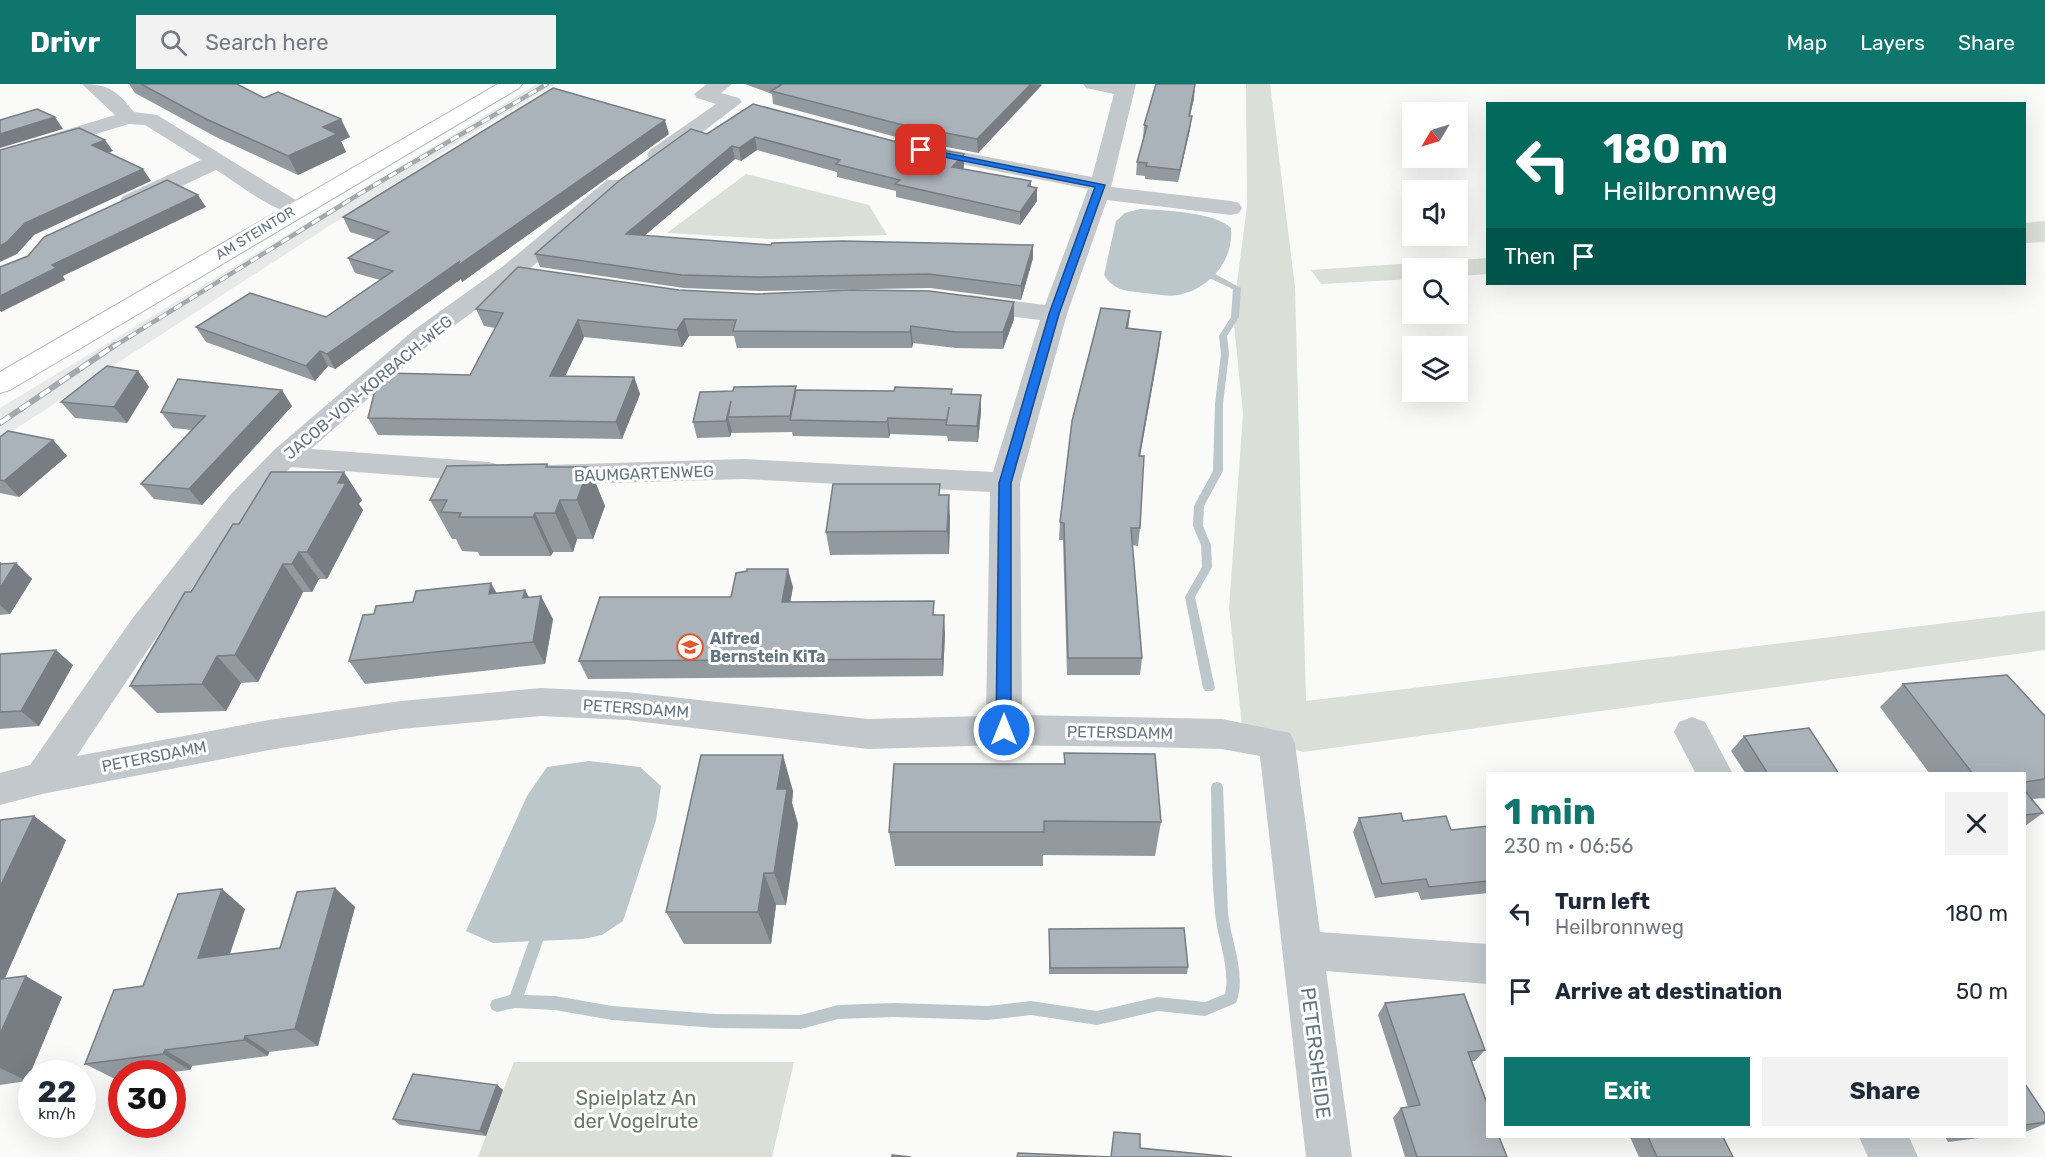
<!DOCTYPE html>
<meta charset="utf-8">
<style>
:root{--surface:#fff;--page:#f2f2f3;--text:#1f2937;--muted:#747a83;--accent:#0f766e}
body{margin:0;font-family:Rubik,sans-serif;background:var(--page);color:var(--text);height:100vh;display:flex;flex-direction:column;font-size:22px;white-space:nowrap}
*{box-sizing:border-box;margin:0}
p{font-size:20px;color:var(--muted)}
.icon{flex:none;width:33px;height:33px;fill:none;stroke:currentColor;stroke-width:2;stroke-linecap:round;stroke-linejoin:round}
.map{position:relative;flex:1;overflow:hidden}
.drawer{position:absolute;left:1486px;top:688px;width:540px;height:366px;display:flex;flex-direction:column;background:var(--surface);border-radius:0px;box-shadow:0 6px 24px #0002}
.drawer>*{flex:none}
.top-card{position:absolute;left:1486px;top:18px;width:540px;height:183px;border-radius:0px;box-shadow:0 6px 24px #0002;background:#00695c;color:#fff;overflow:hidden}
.needle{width:39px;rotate:232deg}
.tools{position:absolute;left:1402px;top:18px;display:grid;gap:12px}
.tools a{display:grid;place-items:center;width:66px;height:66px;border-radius:0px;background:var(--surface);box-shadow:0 6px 24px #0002;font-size:30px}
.speed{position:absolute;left:18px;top:976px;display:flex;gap:12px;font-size:30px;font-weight:700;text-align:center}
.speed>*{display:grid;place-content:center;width:78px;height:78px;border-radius:50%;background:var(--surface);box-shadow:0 6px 24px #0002;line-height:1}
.speed small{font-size:15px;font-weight:400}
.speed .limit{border:9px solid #d22;background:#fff;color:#111}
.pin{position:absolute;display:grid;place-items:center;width:51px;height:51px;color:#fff;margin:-26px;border-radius:12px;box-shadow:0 3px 9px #0006}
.me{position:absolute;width:66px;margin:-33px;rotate:0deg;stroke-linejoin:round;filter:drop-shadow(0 0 4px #0008)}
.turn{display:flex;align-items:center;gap:21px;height:126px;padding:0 18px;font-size:27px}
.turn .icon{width:78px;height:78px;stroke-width:2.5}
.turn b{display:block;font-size:42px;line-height:51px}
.then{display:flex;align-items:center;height:57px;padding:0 18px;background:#0003;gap:12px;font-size:22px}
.round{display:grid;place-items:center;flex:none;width:63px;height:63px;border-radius:0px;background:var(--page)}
.head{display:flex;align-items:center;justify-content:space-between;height:102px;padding:0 18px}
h1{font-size:36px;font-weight:700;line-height:45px;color:var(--accent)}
.button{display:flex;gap:12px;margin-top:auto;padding:12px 18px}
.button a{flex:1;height:69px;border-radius:0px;background:var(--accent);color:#fff;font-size:24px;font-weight:700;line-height:69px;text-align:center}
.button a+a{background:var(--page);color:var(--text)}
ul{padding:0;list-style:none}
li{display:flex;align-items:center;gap:18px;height:78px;padding:0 18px}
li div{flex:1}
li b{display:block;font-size:22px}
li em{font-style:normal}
header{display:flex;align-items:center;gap:36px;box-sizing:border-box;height:84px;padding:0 30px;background:var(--accent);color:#fff}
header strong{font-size:28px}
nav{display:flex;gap:33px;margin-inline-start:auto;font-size:21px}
.search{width:420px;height:54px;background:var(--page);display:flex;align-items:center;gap:15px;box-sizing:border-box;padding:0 21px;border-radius:0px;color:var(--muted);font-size:22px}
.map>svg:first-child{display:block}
.built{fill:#e8e9e9}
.green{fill:#dadfd7}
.water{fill:#bbc7cb}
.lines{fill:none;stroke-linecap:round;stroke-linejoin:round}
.stream{fill:#bbc7cb;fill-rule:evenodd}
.secondary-casing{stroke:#b3babf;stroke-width:2}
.street{fill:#c3c8cc;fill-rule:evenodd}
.secondary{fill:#fff;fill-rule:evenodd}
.rail-far1-casing{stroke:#a2aab0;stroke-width:4.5}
.rail-casing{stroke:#a2aab0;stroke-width:6}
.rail-far1{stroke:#fff;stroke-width:3;stroke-dasharray:9;stroke-linecap:butt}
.rail{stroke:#fff;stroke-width:4;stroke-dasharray:12;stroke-linecap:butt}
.wall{fill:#929a9f}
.shaded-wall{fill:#777d82}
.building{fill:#aab3b9;stroke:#777d82;stroke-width:1.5}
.route{fill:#1a73e8;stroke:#114b97;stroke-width:1.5}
.labels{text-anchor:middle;stroke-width:6;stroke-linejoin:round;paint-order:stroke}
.far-street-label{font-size:14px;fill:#657683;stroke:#fff}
.street-label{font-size:16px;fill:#657683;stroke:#fff}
.poi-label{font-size:16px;font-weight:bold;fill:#657683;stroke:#fff;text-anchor:start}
.near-street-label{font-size:20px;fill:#657683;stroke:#fff}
.near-park-label{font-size:20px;fill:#687a64;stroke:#fff}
</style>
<header>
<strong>Drivr</strong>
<div class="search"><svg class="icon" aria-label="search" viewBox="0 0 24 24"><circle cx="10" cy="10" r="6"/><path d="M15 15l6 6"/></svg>Search here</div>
<nav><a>Map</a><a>Layers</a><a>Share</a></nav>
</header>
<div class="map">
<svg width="2045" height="1073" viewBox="0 0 2045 1073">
<rect width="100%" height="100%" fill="#fafaf8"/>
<path class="built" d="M537,0H556L476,47L0,355V324Z"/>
<g class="green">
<path d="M1246,0H1270L1295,203L1306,617L2045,527V566L1303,668L1243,650L1229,524L1243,330L1233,230L1247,122Z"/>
<path d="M746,90L869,121L887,151L772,155L667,149Z"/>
<path d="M2045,137V158L2025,159V139Z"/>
<path d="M1488,174V190L1458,192V184H1413V195L1321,200L1311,186Z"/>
<path d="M514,978H794L772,1073H478Z"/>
</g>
<g class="water">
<path d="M1140,125C1163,126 1215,128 1231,144C1234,176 1210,205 1178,211C1168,213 1155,210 1145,209C1127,207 1114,207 1104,191L1116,137L1125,129Z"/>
<path d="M589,677L640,683L661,702L656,736L623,837L602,851L583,855L493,859L466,847L527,712L547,683Z"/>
</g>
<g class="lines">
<g class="stream">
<path d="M1209,190H1215L1241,204L1239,233L1227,252L1229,270L1223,320V387L1204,422L1203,442L1211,461L1212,483L1195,513L1215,604L1213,607H1205L1203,604L1185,513L1202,483L1201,461L1193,442L1194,422L1213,387L1215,320L1221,270L1219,252L1231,233L1233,205L1209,194Z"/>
<path d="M1217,698L1221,699L1223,703L1228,829C1231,857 1247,892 1236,919L1205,932L1158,927L1097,941L1031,931L988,936L894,933L838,935L801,945L715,944L612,936L555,926L515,924L497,928L492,926L490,921L492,916L510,911L529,857L531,853L536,851L541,853L543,857L524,911L555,912L612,922L715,930L801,931L838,921L894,919L988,922L1031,917L1097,927L1158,913L1205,918L1225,910C1231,885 1217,854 1215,828C1211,786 1212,745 1211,703L1213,699Z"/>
</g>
<g class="secondary-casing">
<path id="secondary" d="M498,0H522L519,4L10,306L0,309V288Z"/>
</g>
<g class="street">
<path d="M82,0C109,0 117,7 134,28L157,31L294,115L305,119L308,124L305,129C280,135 238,99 216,86L139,122H123L120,117L123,112L201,76L145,41L129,40L0,79V66L115,31Z"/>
<path d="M707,0H732L721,9L739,14L742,18L666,76H650L647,71L650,66L716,20L697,14L694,10Z"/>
<path d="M1083,0H1136L1111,103L1231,117L1239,119L1242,124L1239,129L1231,131L1107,116L1067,230L1020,399L1022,631L1222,635L1290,649L1295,660L1320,848L1488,860V900L1326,887L1352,1073H1306L1260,672L1222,665L1147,663L1004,661L868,665L627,636L541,632L401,645L269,666L42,710L0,721V689L30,681L132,535L231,410L274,366L414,246L502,183L607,96H623L626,101L623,106L520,193L432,258L311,365L489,378L499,381L504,388L499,395L489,398L291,383C209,471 143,572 77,672L269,636L401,617L541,604L627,608L868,635L986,632L990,408L743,395L549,401L539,398L534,391L539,384L549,381L743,375L993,388L1040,236L970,227L961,224L957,219L961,214L970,211L1045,221L1088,105L920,72L912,71L909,66L912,61L920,60L1092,93L1114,10L1086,4Z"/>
<path d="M1692,633L1705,638L1733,690H1696L1674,648L1679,638Z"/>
<path d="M1859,1053H1909L1918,1073H1868Z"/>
</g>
<use href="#secondary" class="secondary"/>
<g class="rail-far1-casing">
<path id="rail-far1" d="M113,263L361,109L547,0"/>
</g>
<g class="rail-casing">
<path id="rail" d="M0,339L115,261"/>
</g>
<use href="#rail-far1" class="rail-far1"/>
<use href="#rail" class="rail"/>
</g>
<g class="wall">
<path d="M129,0H237L264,14L350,53L341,57L346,68L298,91L216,53L135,9Z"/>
<path d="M745,0H1042L978,69L900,54L773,20L772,10Z"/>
<path d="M1194,14L1190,32H1192L1190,45L1178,98L1145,95V92L1136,91L1137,78L1144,54H1143L1144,41Z"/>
<path d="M753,20L964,83L963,85L1031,97V103L1037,104V117L1020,141L896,113V107L837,93V88L757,66L741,77L735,75L644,152L771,161H1033V174L1021,216L930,204L760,207L684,204L540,183L535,170L707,50Z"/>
<path d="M669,50L462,198L461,195L335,285L328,282L315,297L206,258L196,243L326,233L380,196L355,189L348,174L376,156L350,148L343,133Z"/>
<path d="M679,206L1014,235L1003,265L956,264L913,259L912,264H737L734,252H689L682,263L584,253L565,292L634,293L640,310L622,355L378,351L368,334L470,291L495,244L484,242L476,225Z"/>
<path d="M1130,227L1128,244L1161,248L1159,265L1140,372V444L1138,462L1132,461L1142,574L1140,591H1067L1063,456H1059L1060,438Z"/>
<path d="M138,287L149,303L127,339L75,334L61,318Z"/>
<path d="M797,306L981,311V327L978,358L948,357L947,352L890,350L889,354L793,352L792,348L732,349V347L730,353L697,354L693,338Z"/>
<path d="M292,322L202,421L154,415L141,400L192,346L173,344L161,328Z"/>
<path d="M0,353L53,356L67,372L19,413L0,409Z"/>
<path d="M548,383H589L605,422L593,455H577L573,468H553L551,472H480L478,468L462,467L456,455H452L430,416Z"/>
<path d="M941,411L950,434L949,470L830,471L826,448Z"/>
<path d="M362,416L359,420L363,426L327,495H319L312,508H303L258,598L241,599L226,627L157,629L130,602L191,508L239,440Z"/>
<path d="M0,478L2,480L16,479L32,495L10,530L0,531Z"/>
<path d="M747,487L793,503L790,518L936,531L945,549L943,592L588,595L579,577L731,513Z"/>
<path d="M525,506L529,514L553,535L545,580L365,600L349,577L497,509Z"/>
<path d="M0,570L73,581L39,642L0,645Z"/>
<path d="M1903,600L2045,631V714L2032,715L2043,729L2025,742V690H1930L1880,623Z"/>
<path d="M1744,652L1839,690H1746L1731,667Z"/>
<path d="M1064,669L1161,738L1155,772L1043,771V782H895L889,748L1064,680Z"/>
<path d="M793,707L792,719L798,740L786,821H776L771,860H684L666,828Z"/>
<path d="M1359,734L1403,737L1451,746L1488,742V809L1421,816L1418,808L1375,814L1353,748Z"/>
<path d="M0,736L66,756L5,894L62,913L27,997L0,1001Z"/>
<path d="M335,804L355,823L318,962L269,968L268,972L192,982L190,986L156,990H122V994L115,995L85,980L143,902L245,825L230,870L280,864Z"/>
<path d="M1049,851L1188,883L1187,890H1049Z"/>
<path d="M1385,919L1485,966L1475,977H1472L1507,1073H1405L1393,1034L1401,1024L1408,1023L1378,931Z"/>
<path d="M2025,1000L2045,1030V1040L2025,1048Z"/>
<path d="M497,1001L503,1006L486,1052L400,1041L393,1035Z"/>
<path d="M1630,1053H1723L1733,1073H1639Z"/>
<path d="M1945,1053H1987L1948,1058Z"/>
</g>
<g class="shaded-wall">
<path d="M1031,0L1042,1L978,69L977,55Z"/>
<path d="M1195,2L1194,14L1187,44L1189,32Z"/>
<path d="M1192,32L1190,45L1178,98L1180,86Z"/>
<path d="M55,33L63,45L0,64V50Z"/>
<path d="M341,35L350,53L341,57L346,68L298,91L288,72L323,43Z"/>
<path d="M665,36L669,50L462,198L461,195L335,285L327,270L460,177Z"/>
<path d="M755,53L757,66L741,77L739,64Z"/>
<path d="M105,56L113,67L99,73L92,61Z"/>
<path d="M732,62L735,75L630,164L626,150Z"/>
<path d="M964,70V83L953,95L952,83Z"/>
<path d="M143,85L151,97L34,151L17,170L0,178V162L25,139Z"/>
<path d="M1037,104V117L1020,141V128Z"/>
<path d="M198,111L206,123L63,192L65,196L1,228L0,227V212L52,181Z"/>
<path d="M1033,161V174L1021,216V202Z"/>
<path d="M1014,218V235L1003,265V248Z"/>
<path d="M1130,227L1128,245L1126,244Z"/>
<path d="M684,235L689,252L682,263L677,246Z"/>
<path d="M578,236L584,253L557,309L550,292Z"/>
<path d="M911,242L913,259L912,264L910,248Z"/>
<path d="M1161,248L1159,265L1137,389L1139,372Z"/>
<path d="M320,267L328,282L315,297L306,282Z"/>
<path d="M138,287L149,303L127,339L114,323Z"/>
<path d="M634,293L640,310L622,355L616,338Z"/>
<path d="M282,306L292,322L202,421L189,405Z"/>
<path d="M981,311V327L978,358L977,342Z"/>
<path d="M731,317L728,333L732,347L730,353L726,337Z"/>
<path d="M888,334L890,350L889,354L887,338Z"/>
<path d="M53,356L67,372L19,413L4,397Z"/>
<path d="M547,380L563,416H560L577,455L573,468L555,429L546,383Z"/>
<path d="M589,383L605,422L593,455L577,416Z"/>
<path d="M344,388L362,416L359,420L363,426L327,495L307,468L338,399Z"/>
<path d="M949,411L950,434L949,470L947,447Z"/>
<path d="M535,429L553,468L551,472L533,433Z"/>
<path d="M299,468L319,495L312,508L292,480Z"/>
<path d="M0,478L10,488L16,479L32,495L10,530L0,521Z"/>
<path d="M283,480L303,508L258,598L235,571Z"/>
<path d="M788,485L793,503L787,536L782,518Z"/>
<path d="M491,499L504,522L489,510Z"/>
<path d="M525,506L537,529L523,514Z"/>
<path d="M541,512L553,535L545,580L533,558Z"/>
<path d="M944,531L945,549L943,592L942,575Z"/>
<path d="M56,566L73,581L39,642L21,627Z"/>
<path d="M217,572L241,599L226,627L202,600Z"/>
<path d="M783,671L793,707L792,719L798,740L786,821L774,789L777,705Z"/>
<path d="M34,732L66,756L0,905V803Z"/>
<path d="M764,789L776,821L771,860L758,828Z"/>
<path d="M335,804L355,823L318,962L295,945Z"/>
<path d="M222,805L245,825L222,892L198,874Z"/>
<path d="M26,892L62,913L27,997L0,984V950Z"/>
<path d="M245,952L269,968L268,972L244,956Z"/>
<path d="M165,966L192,982L190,986L163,970Z"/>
<path d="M497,1001L503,1006L486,1052L480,1047Z"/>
</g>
<g class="building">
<path d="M141,0H237L264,14L278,8L341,35L323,43L337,50L288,72L206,35Z"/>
<path d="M779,0H1031L977,55L899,40L771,7L781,1Z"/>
<path d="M1156,0H1195L1189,32H1192L1180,86L1146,82L1147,79L1137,78L1147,42L1144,41Z"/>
<path d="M553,4L665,36L456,183L460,177L327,270L320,267L306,282L196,243L250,209L326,233L393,187L348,174L389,148L343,133Z"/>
<path d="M753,20L897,58L964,70L952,83L1031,97L1028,102L1037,104L1020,128L895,100L900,96L836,80L840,76L755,53L739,64L732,62L626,150L771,161L772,159L842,157L1033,161L1021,202L929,190L757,193L681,191L535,170L620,96L691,45L707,50Z"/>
<path d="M37,25L55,33L0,50V36Z"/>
<path d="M79,44L105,56L92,61L143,85L25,139L7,158L0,162V66Z"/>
<path d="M167,96L198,111L52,181L56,184L0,212V183L28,172L44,153Z"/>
<path d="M518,183L679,206L756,210L852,206L929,207L1014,218L1003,248H955L911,242L910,248L733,247L736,236L684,235L677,246L578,236L550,292L634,293L616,338L368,334L374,310L387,289L470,291L503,229L476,225Z"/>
<path d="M1101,224L1130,227L1126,244L1161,248L1139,372H1144L1140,444H1131L1142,574H1068L1064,439L1060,438L1072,337Z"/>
<path d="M107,282L138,287L114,323L61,318Z"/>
<path d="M178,295L282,306L189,405L141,400L205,332L161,328Z"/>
<path d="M796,302L790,332L728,333L731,317L726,337L693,338L700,308L733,307L734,303Z"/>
<path d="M895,303L952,305L951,310L981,311L977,342L946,341L949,323L947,336L888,334L887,338L790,336L796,306L894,307Z"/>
<path d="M8,347L53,356L4,397L0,396V353Z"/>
<path d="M547,380L546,383H589L577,416H560L555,429H535L533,433H459L461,429L441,428L447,416H430L447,382Z"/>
<path d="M271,388H344L338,399H346L307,468H299L292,480H283L235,571L217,572L202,600L130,602L185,508H191L233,440H239Z"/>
<path d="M833,400H940L939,411H949L947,447L826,448Z"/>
<path d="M16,479L0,504V480Z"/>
<path d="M747,485H788L782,518L934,517L933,531H944L942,575L579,577L600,513H731L736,489L747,487Z"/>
<path d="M491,499L489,510L525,506L523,514L541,512L533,558L349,577L363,531L374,530L376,522L413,518L416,507Z"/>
<path d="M56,566L21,627L0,628V570Z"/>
<path d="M2007,591L2044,631H2045V695L2025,698V690H1973L1903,600Z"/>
<path d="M1809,644L1839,690H1768L1744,652Z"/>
<path d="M1064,669L1155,670L1161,738L1044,737V748H889L894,680H1065Z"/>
<path d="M701,671H783L777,705H787L774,789H764L758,828H666Z"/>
<path d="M2025,707L2043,729L2025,731Z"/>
<path d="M1401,729L1403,737L1446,732L1451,746L1488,742V797L1429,803L1426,795L1382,800L1359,734Z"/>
<path d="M34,732L0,803V736Z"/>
<path d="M335,804L295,945L245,952L244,956L165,966L163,970L85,980L114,906L143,902L178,810L222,805L198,874L280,864L297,808Z"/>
<path d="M1184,844L1188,883L1050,884L1049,845Z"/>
<path d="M26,892L0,950V895Z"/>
<path d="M1464,910L1485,966L1468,968L1488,1022V1053H1499L1507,1073H1417L1401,1024L1420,1021L1385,919Z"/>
<path d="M413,990L497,1001L480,1047L393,1035Z"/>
<path d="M2025,1000L2045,1030V1038L2025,1041Z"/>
<path d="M1114,1048L1140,1050V1064L1232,1073H1017L1018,1069L1111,1073Z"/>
<path d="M1648,1053H1723L1733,1073H1657Z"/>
<path d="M892,1071L911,1073H892Z"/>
</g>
<path class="route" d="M921,64L1105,101L1059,230L1011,399V646L1004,652L996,646L999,399L1049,230L1095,103L918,68V64Z"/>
<defs>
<g id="school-ring" transform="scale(1.35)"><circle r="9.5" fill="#fff" stroke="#e4572e" stroke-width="1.5"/><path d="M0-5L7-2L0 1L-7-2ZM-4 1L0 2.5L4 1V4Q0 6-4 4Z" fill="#e4572e"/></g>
</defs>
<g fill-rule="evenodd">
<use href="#school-ring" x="690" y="563"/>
</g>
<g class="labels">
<g class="far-street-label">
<text transform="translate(255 149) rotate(-31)" y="5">AM STEINTOR</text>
</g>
<g class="street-label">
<text transform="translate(368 303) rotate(-40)" y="6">JACOB-VON-KORBACH-WEG</text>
<text transform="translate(644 389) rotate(-2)" y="6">BAUMGARTENWEG</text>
<text transform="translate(636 624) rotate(4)" y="6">PETERSDAMM</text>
<text transform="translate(1120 648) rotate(1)" y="6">PETERSDAMM</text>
<text transform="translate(154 672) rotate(-11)" y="6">PETERSDAMM</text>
</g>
<g class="poi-label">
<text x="710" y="560">Alfred<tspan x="710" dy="18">Bernstein KiTa</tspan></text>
</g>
<g class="near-street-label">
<text transform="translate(1316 969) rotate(83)" y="7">PETERSHEIDE</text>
</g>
<g class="near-park-label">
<text x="636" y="1021">Spielplatz An<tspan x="636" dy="23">der Vogelrute</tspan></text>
</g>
</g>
</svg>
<div class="tools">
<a><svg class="needle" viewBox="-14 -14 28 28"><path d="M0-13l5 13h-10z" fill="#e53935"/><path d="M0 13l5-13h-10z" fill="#747a83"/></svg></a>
<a><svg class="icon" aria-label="sound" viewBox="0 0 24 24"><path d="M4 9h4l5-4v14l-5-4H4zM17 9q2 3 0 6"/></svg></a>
<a><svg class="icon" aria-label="search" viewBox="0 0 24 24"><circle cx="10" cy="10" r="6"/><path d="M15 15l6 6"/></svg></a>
<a><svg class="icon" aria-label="layers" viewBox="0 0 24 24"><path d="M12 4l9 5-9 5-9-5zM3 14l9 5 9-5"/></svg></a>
</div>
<div class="speed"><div>22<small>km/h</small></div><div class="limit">30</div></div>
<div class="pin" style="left:921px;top:66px;background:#d93025"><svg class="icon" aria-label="arrive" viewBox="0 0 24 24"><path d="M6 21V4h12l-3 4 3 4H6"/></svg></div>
<svg class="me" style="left:1004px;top:646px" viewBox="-20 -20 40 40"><circle r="17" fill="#1a73e8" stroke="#fff" stroke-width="3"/><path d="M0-11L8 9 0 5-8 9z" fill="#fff"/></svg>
<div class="top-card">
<div class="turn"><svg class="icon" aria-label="left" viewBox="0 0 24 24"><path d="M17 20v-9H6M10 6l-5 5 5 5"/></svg><div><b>180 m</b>Heilbronnweg</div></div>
<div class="then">Then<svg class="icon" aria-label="arrive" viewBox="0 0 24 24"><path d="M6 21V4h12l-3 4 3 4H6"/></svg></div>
</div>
<section class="drawer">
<div class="head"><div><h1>1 min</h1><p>230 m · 06:56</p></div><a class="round"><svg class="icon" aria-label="close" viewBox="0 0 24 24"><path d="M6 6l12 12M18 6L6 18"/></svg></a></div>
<ul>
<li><svg class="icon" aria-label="left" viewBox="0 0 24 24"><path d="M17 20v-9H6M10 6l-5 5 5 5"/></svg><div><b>Turn left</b><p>Heilbronnweg</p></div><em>180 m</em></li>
<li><svg class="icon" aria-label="arrive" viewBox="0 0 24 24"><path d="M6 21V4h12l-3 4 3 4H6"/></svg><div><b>Arrive at destination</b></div><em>50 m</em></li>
</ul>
<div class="button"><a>Exit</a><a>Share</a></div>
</section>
</div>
